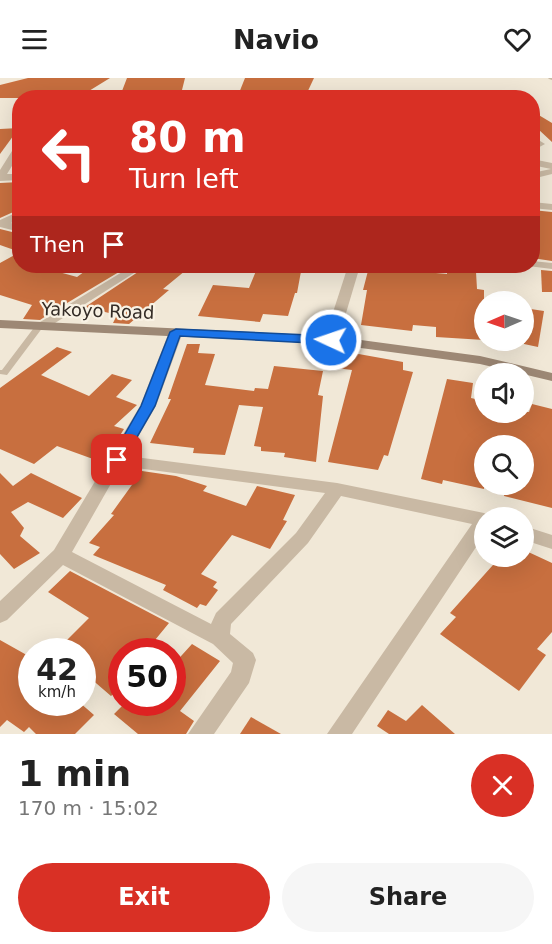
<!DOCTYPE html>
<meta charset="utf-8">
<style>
:root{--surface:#fff;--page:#f6f6f6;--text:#222;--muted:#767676;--accent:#d93025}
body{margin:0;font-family:"DejaVu Sans",sans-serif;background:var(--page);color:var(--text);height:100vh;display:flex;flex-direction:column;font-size:22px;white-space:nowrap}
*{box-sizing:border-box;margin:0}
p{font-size:20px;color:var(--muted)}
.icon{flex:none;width:33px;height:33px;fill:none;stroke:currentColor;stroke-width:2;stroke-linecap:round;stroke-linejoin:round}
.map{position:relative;height:656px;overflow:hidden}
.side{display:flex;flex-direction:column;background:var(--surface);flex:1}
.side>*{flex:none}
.banner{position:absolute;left:12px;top:12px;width:528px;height:183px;border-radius:24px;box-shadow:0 6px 24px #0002;background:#d93025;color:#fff;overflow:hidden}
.needle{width:39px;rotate:268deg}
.fabs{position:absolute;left:474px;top:213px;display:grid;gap:12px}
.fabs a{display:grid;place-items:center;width:60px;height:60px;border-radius:50%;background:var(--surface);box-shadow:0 6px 24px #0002;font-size:30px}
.speed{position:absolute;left:18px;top:560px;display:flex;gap:12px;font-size:30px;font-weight:700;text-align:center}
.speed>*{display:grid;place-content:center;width:78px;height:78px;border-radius:50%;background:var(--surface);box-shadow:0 6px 24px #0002;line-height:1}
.speed small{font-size:15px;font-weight:400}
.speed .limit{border:9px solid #d22;background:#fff;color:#111}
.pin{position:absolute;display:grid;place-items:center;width:51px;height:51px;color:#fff;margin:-26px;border-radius:12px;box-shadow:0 3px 9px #0006}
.me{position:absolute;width:66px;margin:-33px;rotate:273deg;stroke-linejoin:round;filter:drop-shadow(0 0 4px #0008)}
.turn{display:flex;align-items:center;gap:21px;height:126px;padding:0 18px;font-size:27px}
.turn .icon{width:78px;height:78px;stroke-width:2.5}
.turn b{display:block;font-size:42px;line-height:51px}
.then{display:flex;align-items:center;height:57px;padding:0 18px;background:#0003;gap:12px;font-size:22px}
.round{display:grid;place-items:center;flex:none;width:63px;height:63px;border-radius:32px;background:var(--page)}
.head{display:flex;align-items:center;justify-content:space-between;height:102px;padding:0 18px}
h1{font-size:36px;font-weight:600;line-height:45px}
.primary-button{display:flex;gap:12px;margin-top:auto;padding:12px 18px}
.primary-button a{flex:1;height:69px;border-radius:36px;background:var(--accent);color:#fff;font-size:24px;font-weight:600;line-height:69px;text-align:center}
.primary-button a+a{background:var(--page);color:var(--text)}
header{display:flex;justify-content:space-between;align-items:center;height:78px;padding:0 18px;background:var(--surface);font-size:27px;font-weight:600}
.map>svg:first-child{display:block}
.building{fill:#c86f3f}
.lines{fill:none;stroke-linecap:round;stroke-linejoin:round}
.service{fill:#c9b9a4;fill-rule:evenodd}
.minor{fill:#c9b9a4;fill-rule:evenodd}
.secondary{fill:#9d8875;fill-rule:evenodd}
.route{fill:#1a73e8;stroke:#114b97;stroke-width:1.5}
.labels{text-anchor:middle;stroke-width:4.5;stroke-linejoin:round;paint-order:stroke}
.street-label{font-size:18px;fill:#342c26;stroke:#f9f2e4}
</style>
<header><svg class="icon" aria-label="menu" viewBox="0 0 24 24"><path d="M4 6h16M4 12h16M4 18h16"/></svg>Navio<svg class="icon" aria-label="heart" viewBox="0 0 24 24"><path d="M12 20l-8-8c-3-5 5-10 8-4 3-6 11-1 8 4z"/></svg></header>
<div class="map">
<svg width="552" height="656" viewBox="0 0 552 656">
<rect width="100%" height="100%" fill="#f1e8d7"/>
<g class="building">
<path d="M28,0H110L84,16L74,15L61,20H0V7Z"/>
<path d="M127,0H185L181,16H163L159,20H126L131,13H122Z"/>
<path d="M245,0H314L306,17L237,20Z"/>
<path d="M532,33L552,45V64L538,51L532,52Z"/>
<path d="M19,50L0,76V51Z"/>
<path d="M20,104V131L0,140V105Z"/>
<path d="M532,132L552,134V183L532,180Z"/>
<path d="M0,151L20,156V174L0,167Z"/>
<path d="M20,174V188H37L77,199L92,188H129L57,231L52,229L49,236L40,242L23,241L32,227L0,217V185Z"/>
<path d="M147,188H191L163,211L169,212L129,246L113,245L117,237L85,229Z"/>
<path d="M258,188H302L297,215H295L288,238L263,236L260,244L198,238L213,207L249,210Z"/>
<path d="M369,189L447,196V191L476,194L477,211L484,212V262L436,259V249L413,247L412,253L361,247L367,212H363Z"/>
<path d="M541,192L552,193V214H542Z"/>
<path d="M524,230L544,233L538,269L524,266Z"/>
<path d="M187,266H200L198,275L215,276L205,307L254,313L255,310L268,311L274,288L323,293L318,317L323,318L316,384L284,379L285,375L261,373V369L254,368L263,329L239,327L225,377L193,375L194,370L150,365L171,321H168Z"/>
<path d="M57,269L72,274L41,297L89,318L112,296L132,302L116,319L137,327L114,348L124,351L119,359L115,363L112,362L93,381L57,368L34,386L0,371V310Z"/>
<path d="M342,273L403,284V292L413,294L388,378L384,377L378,392L328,384L352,292L336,290Z"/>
<path d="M447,301L473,305L471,320L484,323V334H529L532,326L552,331V430L504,418L506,406H524V367L501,360L500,368H484V411L443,402L442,406L421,401Z"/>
<path d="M142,393L176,398L207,408L203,413L246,428L257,408L295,417L283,442L287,443L270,471L232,457L201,496L217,504L213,509L218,512L206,528L200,526L197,530L163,512L166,507L93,477L100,469L89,465L114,437L111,436Z"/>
<path d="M0,395L13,408L31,395L82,420L63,440L28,424L11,434L24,450L20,458L40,475L14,491L0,476Z"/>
<path d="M524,472L552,485V554L537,571L546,577L519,613L440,556L456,539L450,535L501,478H524Z"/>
<path d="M70,493L169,545L146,573H122V608L111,618L82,593V573H56L89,540L48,514Z"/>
<path d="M0,562L32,580V624H79L94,637L75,656H36L29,649L24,654L7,642L0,649Z"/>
<path d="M192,566L220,583L180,633L194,643L186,656H138L114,636L126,624H172V588Z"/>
<path d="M422,627L455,656H389L377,648L388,632L406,643Z"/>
<path d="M251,639L281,656H240Z"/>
</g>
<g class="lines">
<path class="service" d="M36,247H42L43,249L7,297L0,296V292H2Z"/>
<g class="minor">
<path d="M548,0H552V2L549,1Z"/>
<path d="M532,58L545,66L532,73V67L535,66L532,64Z"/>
<path d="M17,65H20V75L7,96H20V102L0,103V92Z"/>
<path d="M532,81L552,85V96L532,101V95L551,91L532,87Z"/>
<path d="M532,124L552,126V132L532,130Z"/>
<path d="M20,133V140L11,145L20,147V154L0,149V142Z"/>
<path d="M532,183L552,185V191L528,188H532Z"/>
<path d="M132,188H145L44,252H34L32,249Z"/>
<path d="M348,188H360L338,262L331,266L326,265L324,262Z"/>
<path d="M176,250L183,254L156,328L127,378L337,405L484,435L492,440H484V457L352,656H327L472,446L341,418L308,465L231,546L230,556L253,575L256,582L249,605L214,656H188L231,594L233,585L213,566L63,487L7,542L0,545V523L54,472L140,328L169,254ZM121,388L325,415L296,455L216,535L211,546L72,474Z"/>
<path d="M524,448L552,457V471L524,462Z"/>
</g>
<path class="secondary" d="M0,242L331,258L480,278L552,295V303L480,286L331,266L0,250Z"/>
</g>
<path class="route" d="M176,251L331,258L337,262L331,266L180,258L155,328L122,385H112L110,382L141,328L170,254Z"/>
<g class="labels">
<g class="street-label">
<text transform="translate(98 233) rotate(2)" y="6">Yakoyo Road</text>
</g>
</g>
</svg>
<div class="fabs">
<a><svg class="needle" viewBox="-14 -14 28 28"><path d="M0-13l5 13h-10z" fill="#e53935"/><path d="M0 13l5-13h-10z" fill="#767676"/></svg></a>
<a><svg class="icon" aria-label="sound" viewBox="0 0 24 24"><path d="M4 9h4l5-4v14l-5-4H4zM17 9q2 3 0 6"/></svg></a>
<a><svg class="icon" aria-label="search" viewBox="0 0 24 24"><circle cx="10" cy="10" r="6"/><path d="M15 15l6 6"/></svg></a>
<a><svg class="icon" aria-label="layers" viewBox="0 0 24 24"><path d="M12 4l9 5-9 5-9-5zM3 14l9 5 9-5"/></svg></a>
</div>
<div class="speed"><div>42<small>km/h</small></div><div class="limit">50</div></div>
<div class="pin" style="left:117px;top:382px;background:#d93025"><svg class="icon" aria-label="arrive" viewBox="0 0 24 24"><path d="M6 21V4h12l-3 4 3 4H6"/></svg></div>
<svg class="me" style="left:331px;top:262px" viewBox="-20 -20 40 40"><circle r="17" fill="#1a73e8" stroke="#fff" stroke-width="3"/><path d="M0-11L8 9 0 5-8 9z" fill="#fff"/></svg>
<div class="banner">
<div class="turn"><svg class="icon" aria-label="left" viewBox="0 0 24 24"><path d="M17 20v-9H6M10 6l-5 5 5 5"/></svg><div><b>80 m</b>Turn left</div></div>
<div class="then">Then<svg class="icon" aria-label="arrive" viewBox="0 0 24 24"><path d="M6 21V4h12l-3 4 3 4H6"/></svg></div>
</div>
</div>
<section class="side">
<div class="head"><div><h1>1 min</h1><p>170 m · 15:02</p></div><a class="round" style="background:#d93025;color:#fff"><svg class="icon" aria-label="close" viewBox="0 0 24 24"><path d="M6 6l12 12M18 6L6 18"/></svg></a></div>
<div class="primary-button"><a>Exit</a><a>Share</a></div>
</section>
